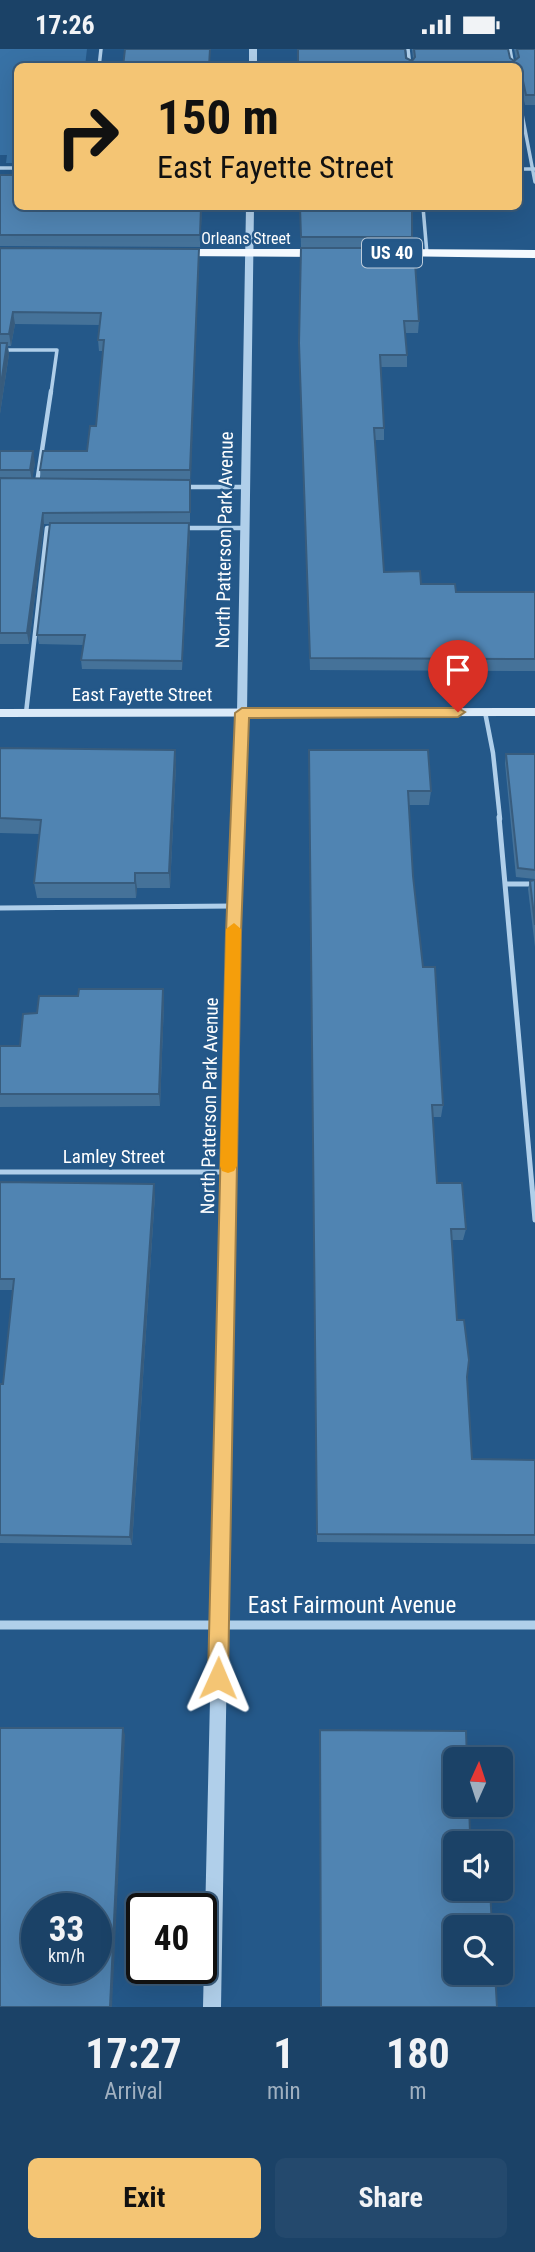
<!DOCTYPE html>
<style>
:root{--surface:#1b4267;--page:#24496d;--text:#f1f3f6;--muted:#a0b0c0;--line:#395b7b;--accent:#f4c574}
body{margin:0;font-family:"Roboto Condensed",sans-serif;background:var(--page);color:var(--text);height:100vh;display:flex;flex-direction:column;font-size:26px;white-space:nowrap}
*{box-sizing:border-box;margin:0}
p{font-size:23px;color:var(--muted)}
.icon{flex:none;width:38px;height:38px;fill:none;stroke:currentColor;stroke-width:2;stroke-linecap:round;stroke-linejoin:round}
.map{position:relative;height:1958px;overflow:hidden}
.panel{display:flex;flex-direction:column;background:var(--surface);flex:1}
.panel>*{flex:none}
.banner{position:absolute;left:14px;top:14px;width:508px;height:147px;border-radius:10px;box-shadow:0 7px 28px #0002,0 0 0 2px var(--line);background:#f4c574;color:#111;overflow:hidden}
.needle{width:46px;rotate:3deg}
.tools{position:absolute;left:443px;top:1698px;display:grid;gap:14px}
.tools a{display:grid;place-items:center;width:70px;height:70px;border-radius:10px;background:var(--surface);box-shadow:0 7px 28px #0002,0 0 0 2px var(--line);font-size:35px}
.speed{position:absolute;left:21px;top:1844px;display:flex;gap:14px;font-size:35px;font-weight:700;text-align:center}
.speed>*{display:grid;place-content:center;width:91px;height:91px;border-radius:50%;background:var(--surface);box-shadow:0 7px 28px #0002,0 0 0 2px var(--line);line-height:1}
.speed small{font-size:18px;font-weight:400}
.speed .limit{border:4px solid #111;border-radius:10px;background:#fff;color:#111}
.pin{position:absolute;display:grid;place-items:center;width:60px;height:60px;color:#fff;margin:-72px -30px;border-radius:50% 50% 50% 0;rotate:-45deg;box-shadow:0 0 7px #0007}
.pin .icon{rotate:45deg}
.me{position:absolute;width:77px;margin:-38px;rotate:1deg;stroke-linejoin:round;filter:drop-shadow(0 0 5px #0008)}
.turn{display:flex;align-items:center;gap:24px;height:147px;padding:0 28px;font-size:32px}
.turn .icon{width:91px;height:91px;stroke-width:2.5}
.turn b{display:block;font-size:49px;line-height:60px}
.eta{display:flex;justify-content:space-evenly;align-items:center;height:119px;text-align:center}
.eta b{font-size:42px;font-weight:700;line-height:49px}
.action{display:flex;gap:14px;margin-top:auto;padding:14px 28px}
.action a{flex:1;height:80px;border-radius:10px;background:var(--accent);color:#111;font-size:28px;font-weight:700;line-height:80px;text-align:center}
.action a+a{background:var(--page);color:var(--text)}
.status{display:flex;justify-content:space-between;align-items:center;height:49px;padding:0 35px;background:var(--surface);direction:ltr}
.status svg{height:19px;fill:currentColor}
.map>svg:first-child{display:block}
.green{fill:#3872a6}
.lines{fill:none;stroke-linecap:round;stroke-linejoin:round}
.service-far2{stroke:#b0cfea;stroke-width:3.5}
.service-far1{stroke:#b0cfea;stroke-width:4.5}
.service{stroke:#b0cfea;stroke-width:5}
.minor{stroke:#b0cfea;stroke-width:9}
.tertiary{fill:#b0cfea;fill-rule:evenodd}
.secondary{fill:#dbeaf8;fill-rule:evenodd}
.primary{fill:#f4f9fe;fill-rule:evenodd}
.wall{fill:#457299}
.shaded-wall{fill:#385c7d}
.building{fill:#5084b2;stroke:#385c7d;stroke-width:2;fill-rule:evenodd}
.route{fill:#f4c574;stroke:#9f804b;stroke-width:2}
.slow{fill:#f59e0b}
.labels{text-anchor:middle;stroke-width:5;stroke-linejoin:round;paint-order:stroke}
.far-street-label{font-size:16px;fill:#fff;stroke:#245889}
.shield{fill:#245889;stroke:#bdcddc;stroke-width:2}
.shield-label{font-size:18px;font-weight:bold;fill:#fff}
.street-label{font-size:19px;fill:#fff;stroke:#245889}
.near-street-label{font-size:23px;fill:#fff;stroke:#245889}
</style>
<div class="status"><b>17:26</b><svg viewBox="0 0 49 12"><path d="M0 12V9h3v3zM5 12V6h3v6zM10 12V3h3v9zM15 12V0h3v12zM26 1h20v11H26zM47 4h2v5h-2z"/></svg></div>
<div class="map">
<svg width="535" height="1958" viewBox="0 0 535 1958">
<rect width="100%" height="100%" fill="#245889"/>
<path class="green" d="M0,0H87L85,17L18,18L17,114H6L7,106H0Z"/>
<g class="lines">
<g class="service-far2">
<path d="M408,0L410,18"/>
<path d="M510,0L513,18"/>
<path d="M99,18L101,0"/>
<path d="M518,44L535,133"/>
<path d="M0,119H18"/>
<path d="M518,120H535"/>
<path d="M423,158L427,205"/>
<path d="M0,301H57L51,344"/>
</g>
<g class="service-far1">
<path d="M37,434L51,342"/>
<path d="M185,438H245"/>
<path d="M185,479H245"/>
<path d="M485,663L493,704L500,770"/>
<path d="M26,664L47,479H56"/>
</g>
<g class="service">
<path d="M499,768L535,1171"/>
<path d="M506,835H535"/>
<path d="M0,859L234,857"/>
<path d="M0,1123H228"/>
</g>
<path class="minor" d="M0,1576H535"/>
<g class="tertiary">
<rect x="249" y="0" width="8" height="18"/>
<path d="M246,158H254L247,664L240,857L221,1958H203L228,857L237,664Z"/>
</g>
<path class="secondary" d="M535,659V667L0,668V660Z"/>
<g class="primary">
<path d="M175,200H322L328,204L322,208L171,207V201Z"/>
<path d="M392,200L535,201V209L388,207V201Z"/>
</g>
</g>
<g class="wall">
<path d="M412,0H508L510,9L514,12L516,10L514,0H535V56H525L522,42L518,40V18H298L406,9L412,12L413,10Z"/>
<path d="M0,126L18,158H202L200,198L0,197Z"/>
<path d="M300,158L412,188V198H301Z"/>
<path d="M0,199L199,211L190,433V474H168L190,484L182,621L82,620L81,611L83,596L39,595L37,586L50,475H44L29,595H0V402L35,414L32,430H41L40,421L87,402L96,377L103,302H99L98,291L99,276L15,275L11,297H8L9,305L0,365Z"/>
<path d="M301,199L419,272L418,284H405L407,306V318H381L384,379V391H375L384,523L421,535L456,543H535V622L310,621L299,306Z"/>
<path d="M0,699L175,701L176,716L170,839H137L136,849H37L34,834L39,785L0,784Z"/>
<path d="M309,701L431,742L429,756H409L413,827L423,918L443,1056L441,1068H432L437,1134L466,1180L463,1191H452L457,1271L467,1328L472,1410L535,1411V1495L317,1493Z"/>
<path d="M506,705H535V830L516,828L505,714Z"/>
<path d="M535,831V898L528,840L530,832Z"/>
<path d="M163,940L164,953L160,1057L0,1058V997H20L37,964L78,947Z"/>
<path d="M0,1133L155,1146L132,1496L0,1494V1335H3L13,1241H0Z"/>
<path d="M320,1681L470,1784L497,1958H320Z"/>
</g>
<g class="shaded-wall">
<path d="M201,158H202L200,198V186Z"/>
<path d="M199,200V211L191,433L190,421Z"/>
<path d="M13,263L15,275L11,297L9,285Z"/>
<path d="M7,294L9,305L0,365V342Z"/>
<path d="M33,402L35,414L32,432L30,421Z"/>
<path d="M43,464L44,475L29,595L27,584Z"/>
<path d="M189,474L190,484L182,621V612Z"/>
<path d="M175,701L176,716L170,839L169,824Z"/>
<path d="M135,824L137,839L136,849L135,834Z"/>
<path d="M163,940L164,953L160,1057L159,1045Z"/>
<path d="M154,1135L155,1146L132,1496L130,1488Z"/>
<path d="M123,1679L125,1686L112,1958H110Z"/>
</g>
<g class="building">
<path d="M125,0H210L209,18H123Z"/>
<path d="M298,0H405L406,9L412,12L415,8L414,0H508L510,9L514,12L519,8L517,0H535V46H526L523,32L518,30V18H298Z"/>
<path d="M0,126H18V158H201L200,186H0Z"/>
<path d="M300,158H412V188H301Z"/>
<path d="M0,199L199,200L190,421H40L43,402H87L90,377H96L104,291H98L101,264L13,263L9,285H0Z"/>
<path d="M301,199H414L419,272H404L407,306H380L384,379H374L384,523L420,522L421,535H455L456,543H535V610L310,609L299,294Z"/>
<path d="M0,294H7L0,342Z"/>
<path d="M0,402H33L30,421H0Z"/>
<path d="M0,429L190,431V463L43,464L27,584H0Z"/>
<path d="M50,474H189L182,612L81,611L85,586H37Z"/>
<path d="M0,699L175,701L169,824H135V834H34L41,771L0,769Z"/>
<path d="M309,701H428L431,742H408L413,827L423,918H435L443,1056H432L437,1134H462L466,1180H451L457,1271H464L469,1311L467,1328L472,1410L535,1411V1486L317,1485Z"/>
<path d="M506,705H535V821L518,819Z"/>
<path d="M535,831V876L530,832Z"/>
<path d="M79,940H163L159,1045H0V997H20L23,965L37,964L39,947H78Z"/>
<path d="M0,1133L154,1135L130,1488L0,1486V1335H3L14,1230H0Z"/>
<path d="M0,1679H123L110,1958H0ZM37,1860H96V1920H37Z"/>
<path d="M320,1681L466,1682L467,1710H455V1755H469L470,1784H486L487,1794H455V1839H490L492,1878H455V1923H495L497,1958H321Z"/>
</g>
<path class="route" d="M242,659H458L465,663L458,668L249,669L241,884L228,1629L225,1636L218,1639L211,1636L208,1629L226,884L235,664Z"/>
<path class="slow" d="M234,874L241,880L237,1117L234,1122L228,1124L222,1122L220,1117L226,880Z"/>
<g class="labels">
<g class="far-street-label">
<text x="246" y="195">Orleans Street</text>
</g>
<rect class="shield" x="362" y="189.5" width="60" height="29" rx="5"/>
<g class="shield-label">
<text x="392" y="210">US 40</text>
</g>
<g class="street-label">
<text transform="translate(224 491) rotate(-89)" y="7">North Patterson Park Avenue</text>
<text x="142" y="652">East Fayette Street</text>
<text transform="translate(209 1057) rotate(-89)" y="7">North Patterson Park Avenue</text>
<text x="114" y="1114">Lamley Street</text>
</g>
<g class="near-street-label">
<text x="352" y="1564">East Fairmount Avenue</text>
</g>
</g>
</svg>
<div class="tools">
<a><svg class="needle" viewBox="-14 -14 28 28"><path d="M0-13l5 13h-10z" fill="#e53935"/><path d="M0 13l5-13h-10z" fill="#a0b0c0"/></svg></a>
<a><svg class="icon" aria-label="sound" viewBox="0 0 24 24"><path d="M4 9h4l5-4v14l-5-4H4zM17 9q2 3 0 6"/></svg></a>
<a><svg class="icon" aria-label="search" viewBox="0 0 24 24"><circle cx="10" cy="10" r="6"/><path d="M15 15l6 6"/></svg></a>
</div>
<div class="speed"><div>33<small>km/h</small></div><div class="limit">40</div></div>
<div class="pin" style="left:458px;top:663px;background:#d93025"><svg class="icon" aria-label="arrive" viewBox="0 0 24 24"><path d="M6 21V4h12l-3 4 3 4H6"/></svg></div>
<svg class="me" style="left:218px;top:1629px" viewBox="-20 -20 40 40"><path d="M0-17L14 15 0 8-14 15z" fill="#f4c574" stroke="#fff" stroke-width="4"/></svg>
<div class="banner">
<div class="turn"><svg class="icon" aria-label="right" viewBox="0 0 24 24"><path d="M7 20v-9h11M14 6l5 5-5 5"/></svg><div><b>150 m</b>East Fayette Street</div></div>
</div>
</div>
<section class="panel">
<div class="eta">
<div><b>17:27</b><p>Arrival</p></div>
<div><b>1</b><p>min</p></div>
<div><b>180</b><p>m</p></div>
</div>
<div class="action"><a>Exit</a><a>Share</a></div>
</section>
